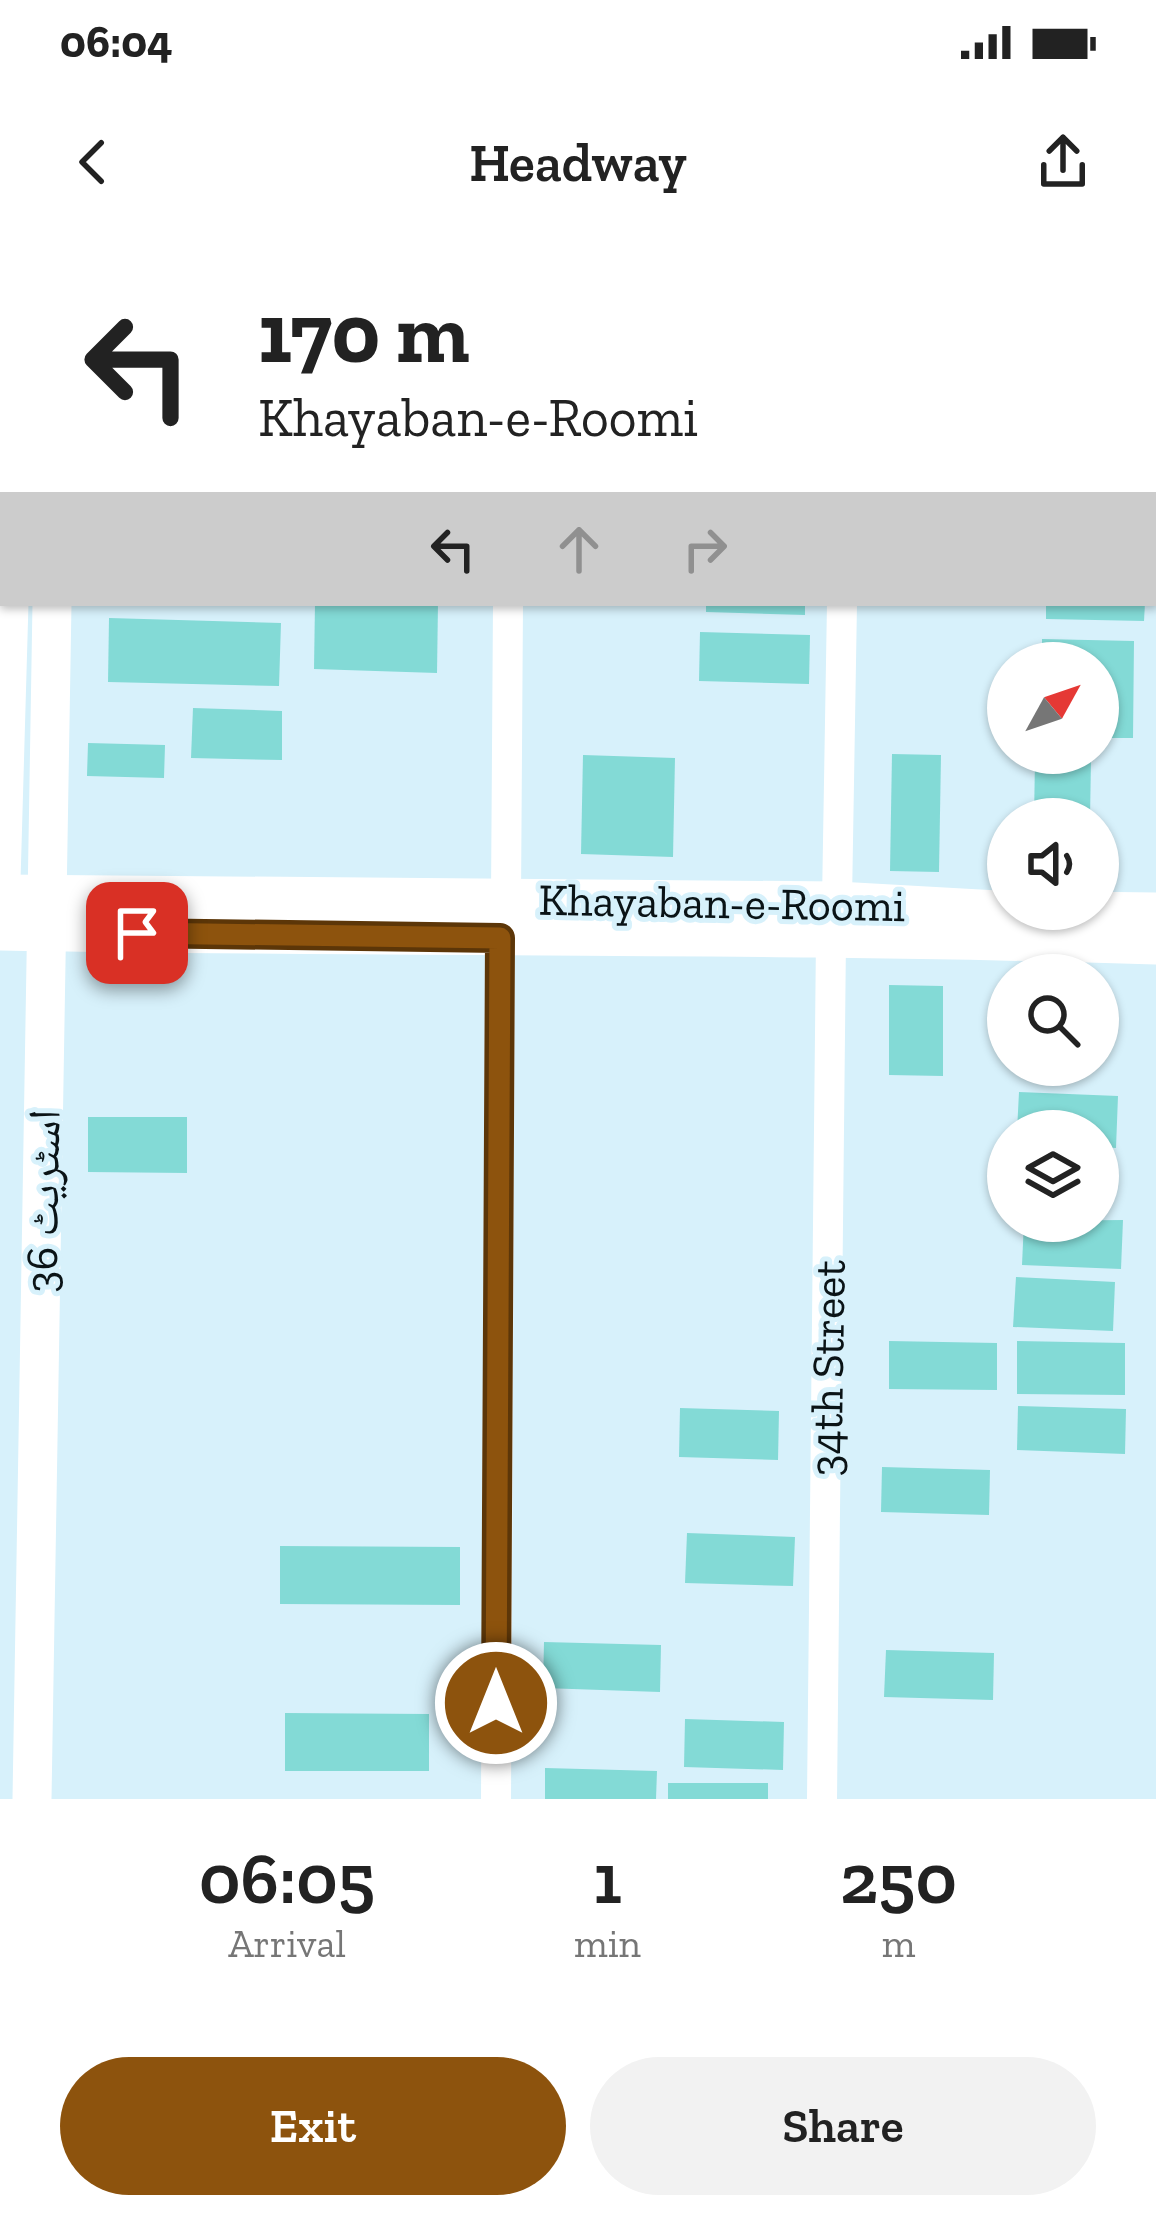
<!DOCTYPE html>
<meta charset="utf-8">
<style>
:root{--surface:#fff;--page:#f2f2f2;--text:#222;--muted:#767676;--accent:#8d530d}
body{margin:0;font-family:"Zilla Slab","Noto Naskh Arabic",serif;background:var(--page);color:var(--text);height:100vh;display:flex;flex-direction:column;font-size:45px;white-space:nowrap}
*{box-sizing:border-box;margin:0}
p{font-size:39px;color:var(--muted)}
.icon{flex:none;width:66px;height:66px;fill:none;stroke:currentColor;stroke-width:2;stroke-linecap:round;stroke-linejoin:round}
.map{position:relative;height:1559px;overflow:hidden}
.details{display:flex;flex-direction:column;background:var(--surface);flex:1}
.details>*{flex:none}
.top-card{position:absolute;left:0px;top:0px;width:1158px;height:366px;box-shadow:0 3px 9px #0004;background:#fff;color:var(--text);overflow:hidden}
.needle{width:78px;rotate:50deg}
.fabs{position:absolute;left:987px;top:402px;display:grid;gap:24px}
.fabs a{display:grid;place-items:center;width:132px;height:132px;border-radius:50%;background:var(--surface);box-shadow:0 3px 9px #0004;font-size:60px}
.pin{position:absolute;display:grid;place-items:center;width:102px;height:102px;color:#fff;margin:-51px;border-radius:24px;box-shadow:0 6px 18px #0006}
.me{position:absolute;width:132px;margin:-66px;rotate:0deg;stroke-linejoin:round;filter:drop-shadow(0 0 9px #0008)}
.turn{display:flex;align-items:center;gap:42px;height:252px;padding:0 60px;font-size:54px}
.turn .icon{width:156px;height:156px;stroke-width:2.5}
.turn b{display:block;font-size:84px;line-height:102px}
.lanes{display:flex;align-items:center;height:114px;padding:0 60px;background:#0003;justify-content:center;gap:60px;direction:ltr}
.lanes .off{opacity:.35}
.eta{display:flex;justify-content:space-evenly;align-items:center;height:204px;text-align:center}
.eta b{font-size:72px;font-weight:600;line-height:84px}
.primary-button{display:flex;gap:24px;margin-top:auto;padding:24px 60px}
.primary-button a{flex:1;height:138px;border-radius:72px;background:var(--accent);color:#fff;font-size:48px;font-weight:600;line-height:138px;text-align:center}
.primary-button a+a{background:var(--page);color:var(--text)}
.status{display:flex;justify-content:space-between;align-items:center;height:84px;padding:0 60px;background:var(--surface);direction:ltr}
.status svg{height:33px;fill:currentColor}
header{display:flex;justify-content:space-between;align-items:center;height:156px;padding:0 60px;background:var(--surface);font-size:54px;font-weight:600}
.map>svg:first-child{display:block}
.building{fill:#83dad6}
.lines{fill:none;stroke-linecap:round;stroke-linejoin:round}
.minor{stroke:#fff;stroke-width:30}
.tertiary{stroke:#fff;stroke-width:39}
.route-casing{stroke:#5c3608;stroke-width:30}
.route{stroke:#8d530d;stroke-width:21}
.labels{text-anchor:middle;stroke-width:10;stroke-linejoin:round;paint-order:stroke}
.street-label{font-size:45px;fill:#0a1316;stroke:#d7f1fb}
</style>
<div class="status"><b>06:04</b><svg viewBox="0 0 49 12"><path d="M0 12V9h3v3zM5 12V6h3v6zM10 12V3h3v9zM15 12V0h3v12zM26 1h20v11H26zM47 4h2v5h-2z"/></svg></div>
<header><svg class="icon" aria-label="back" viewBox="0 0 24 24"><path d="M15 5l-7 7 7 7"/></svg>Headway<svg class="icon" aria-label="share" viewBox="0 0 24 24"><path d="M12 15V3M7 8l5-5 5 5M5 13v7h14v-7"/></svg></header>
<div class="map">
<svg width="1156" height="1559" viewBox="0 0 1156 1559">
<rect width="100%" height="100%" fill="#d7f1fb"/>
<g class="building">
<path d="M315,363H438L437,433L314,429Z"/>
<path d="M706,363H805V375L706,372Z"/>
<path d="M1046,363H1145L1144,381L1046,379Z"/>
<path d="M109,378L281,383L279,446L108,442Z"/>
<path d="M700,392L810,395L809,444L699,441Z"/>
<path d="M1042,399L1134,401L1133,498H1098V423H1042Z"/>
<path d="M193,468L282,471V520L191,518Z"/>
<path d="M88,503L165,505L164,538L87,536Z"/>
<path d="M892,514L941,515L939,632L890,631Z"/>
<path d="M583,515L675,518L673,617L581,614Z"/>
<path d="M1035,519L1091,520L1090,579H1034Z"/>
<path d="M889,745L943,746V836L889,835Z"/>
<path d="M1019,852L1118,856L1116,908L1098,907V891H1017Z"/>
<path d="M88,877H187V933L88,932Z"/>
<path d="M1123,980L1121,1029L1022,1025L1024,981Z"/>
<path d="M1016,1037L1115,1042L1113,1091L1013,1087Z"/>
<path d="M889,1101L997,1103V1150L889,1149Z"/>
<path d="M1017,1101L1125,1103V1155L1017,1154Z"/>
<path d="M1018,1166L1126,1169L1125,1214L1017,1210Z"/>
<path d="M680,1168L779,1171L778,1220L679,1217Z"/>
<path d="M882,1227L990,1230L989,1275L881,1272Z"/>
<path d="M687,1293L795,1297L793,1346L685,1343Z"/>
<path d="M280,1306L460,1307V1365L280,1364Z"/>
<path d="M544,1402L661,1405L660,1452L543,1448Z"/>
<path d="M886,1410L994,1413L993,1460L884,1457Z"/>
<path d="M285,1473L429,1474V1531H285Z"/>
<path d="M685,1479L784,1482L783,1530L684,1527Z"/>
<path d="M545,1528L657,1531L656,1559H545Z"/>
<rect x="668" y="1543" width="100" height="16"/>
</g>
<g class="lines">
<g class="minor">
<path d="M512,3V0"/>
<path d="M847,3L848,0"/>
<path d="M506,657L508,363"/>
<path d="M837,661L842,363"/>
<path d="M496,1559L500,698"/>
<path d="M822,1559L831,698"/>
</g>
<g class="tertiary">
<path d="M20,3V0"/>
<path d="M61,3V0"/>
<path d="M1,654L837,661L997,670L1156,672"/>
<path d="M0,676L9,363"/>
<path d="M0,691C385,698 771,693 1156,705"/>
<path d="M32,1559L52,363"/>
</g>
</g>
<g class="lines">
<g class="route-casing">
<path id="route" d="M137,693L500,698L496,1463"/>
</g>
<use href="#route" class="route"/>
</g>
<g class="labels">
<g class="street-label">
<text transform="translate(722 662) rotate(1)" y="16">Khayaban-e-Roomi</text>
<text transform="translate(42 961) rotate(-89)" y="16">اسٹریٹ 36</text>
<text transform="translate(827 1128) rotate(-89)" y="16">34th Street</text>
</g>
</g>
</svg>
<div class="fabs">
<a><svg class="needle" viewBox="-14 -14 28 28"><path d="M0-13l5 13h-10z" fill="#e53935"/><path d="M0 13l5-13h-10z" fill="#767676"/></svg></a>
<a><svg class="icon" aria-label="sound" viewBox="0 0 24 24"><path d="M4 9h4l5-4v14l-5-4H4zM17 9q2 3 0 6"/></svg></a>
<a><svg class="icon" aria-label="search" viewBox="0 0 24 24"><circle cx="10" cy="10" r="6"/><path d="M15 15l6 6"/></svg></a>
<a><svg class="icon" aria-label="layers" viewBox="0 0 24 24"><path d="M12 4l9 5-9 5-9-5zM3 14l9 5 9-5"/></svg></a>
</div>
<div class="pin" style="left:137px;top:693px;background:#d93025"><svg class="icon" aria-label="arrive" viewBox="0 0 24 24"><path d="M6 21V4h12l-3 4 3 4H6"/></svg></div>
<svg class="me" style="left:496px;top:1463px" viewBox="-20 -20 40 40"><circle r="17" fill="#8d530d" stroke="#fff" stroke-width="3"/><path d="M0-11L8 9 0 5-8 9z" fill="#fff"/></svg>
<div class="top-card">
<div class="turn"><svg class="icon" aria-label="left" viewBox="0 0 24 24"><path d="M17 20v-9H6M10 6l-5 5 5 5"/></svg><div><b>170 m</b>Khayaban-e-Roomi</div></div>
<div class="lanes"><svg class="icon" aria-label="left" viewBox="0 0 24 24"><path d="M17 20v-9H6M10 6l-5 5 5 5"/></svg><svg class="icon off" aria-label="ahead" viewBox="0 0 24 24"><path d="M12 20V5M6 11l6-6 6 6"/></svg><svg class="icon off" aria-label="right" viewBox="0 0 24 24"><path d="M7 20v-9h11M14 6l5 5-5 5"/></svg></div>
</div>
</div>
<section class="details">
<div class="eta">
<div><b>06:05</b><p>Arrival</p></div>
<div><b>1</b><p>min</p></div>
<div><b>250</b><p>m</p></div>
</div>
<div class="primary-button"><a>Exit</a><a>Share</a></div>
</section>
